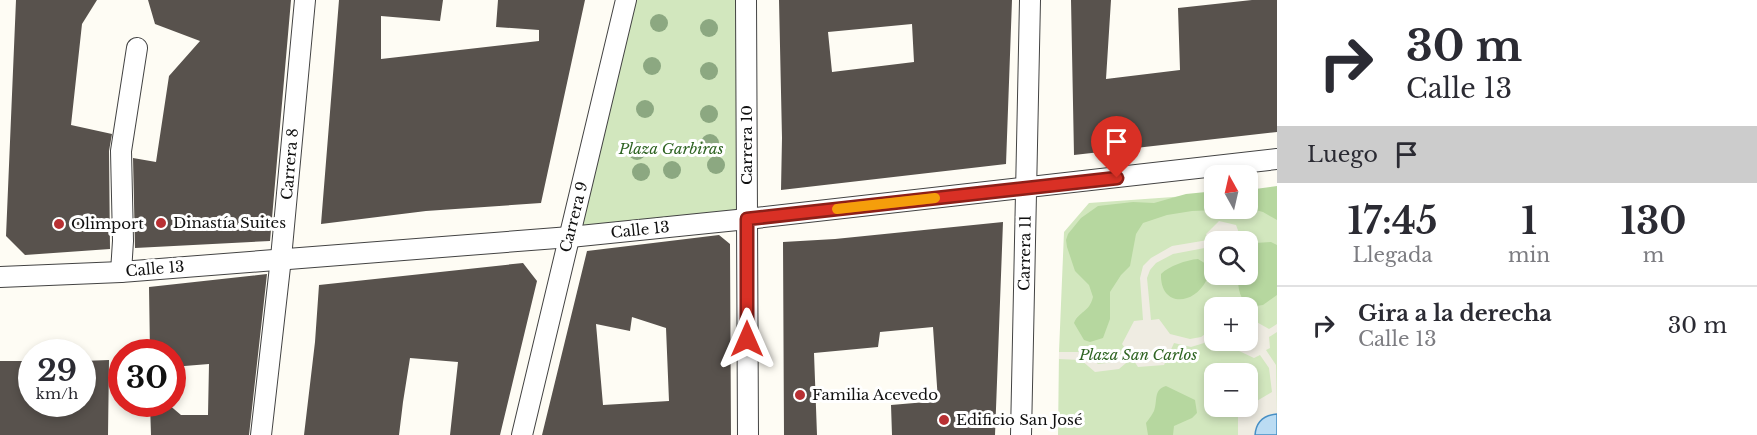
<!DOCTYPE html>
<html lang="es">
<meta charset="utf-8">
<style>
:root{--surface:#fff;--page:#f7f7f7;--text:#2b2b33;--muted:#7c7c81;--line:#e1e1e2}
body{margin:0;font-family:"Libre Baskerville",serif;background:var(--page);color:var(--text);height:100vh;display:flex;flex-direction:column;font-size:22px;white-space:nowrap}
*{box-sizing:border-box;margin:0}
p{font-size:20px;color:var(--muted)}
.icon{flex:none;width:33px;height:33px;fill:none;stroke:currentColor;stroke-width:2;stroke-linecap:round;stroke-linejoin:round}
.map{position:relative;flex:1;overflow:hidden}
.sheet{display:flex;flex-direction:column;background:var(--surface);width:480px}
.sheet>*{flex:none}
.banner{background:#fff;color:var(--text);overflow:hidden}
.needle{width:39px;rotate:352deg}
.fabs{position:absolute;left:1204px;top:165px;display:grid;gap:12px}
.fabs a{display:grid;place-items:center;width:54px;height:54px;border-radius:12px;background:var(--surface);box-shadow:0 3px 9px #0003;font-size:30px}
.speed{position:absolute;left:18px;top:339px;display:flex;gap:12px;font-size:30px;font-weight:700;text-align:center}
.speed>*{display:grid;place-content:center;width:78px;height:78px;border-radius:50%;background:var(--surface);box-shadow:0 3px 9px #0003;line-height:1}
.speed small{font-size:15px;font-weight:400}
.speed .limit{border:9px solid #d22;background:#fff;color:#111}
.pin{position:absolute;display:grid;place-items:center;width:51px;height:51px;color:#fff;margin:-62px -26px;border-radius:50% 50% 50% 0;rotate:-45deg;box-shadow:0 0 6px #0007}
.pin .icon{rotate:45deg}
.me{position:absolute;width:66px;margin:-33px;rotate:0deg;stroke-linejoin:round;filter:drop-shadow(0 0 4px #0008)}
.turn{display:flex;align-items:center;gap:21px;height:126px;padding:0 30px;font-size:27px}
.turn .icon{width:78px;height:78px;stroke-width:2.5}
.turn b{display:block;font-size:42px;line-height:51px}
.then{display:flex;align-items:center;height:57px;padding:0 30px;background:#0003;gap:12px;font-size:22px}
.eta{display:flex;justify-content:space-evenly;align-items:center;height:102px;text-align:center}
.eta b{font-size:36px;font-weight:700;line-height:42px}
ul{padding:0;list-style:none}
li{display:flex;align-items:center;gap:18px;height:78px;padding:0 30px;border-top:2px solid var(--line)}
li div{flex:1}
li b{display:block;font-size:22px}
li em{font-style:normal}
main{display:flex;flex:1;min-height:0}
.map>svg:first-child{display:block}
.green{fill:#d2e7be;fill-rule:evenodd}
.forest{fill:#b6d79f}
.plaza{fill:#efece2}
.water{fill:#bbdcf3;stroke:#478fc5;stroke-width:1.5}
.building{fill:#58524d;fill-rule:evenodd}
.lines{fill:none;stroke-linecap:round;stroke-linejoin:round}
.minor-casing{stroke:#434343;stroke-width:22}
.minor{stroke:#fff;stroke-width:20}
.tree{fill:#8ca881}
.route-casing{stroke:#8d1f18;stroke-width:15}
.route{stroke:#d93025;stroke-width:10}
.slow{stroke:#f59e0b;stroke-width:10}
.poi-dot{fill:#b83033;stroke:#fff;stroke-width:2}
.labels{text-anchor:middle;stroke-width:6;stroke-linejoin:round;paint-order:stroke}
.street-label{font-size:15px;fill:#101010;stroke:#fff}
.park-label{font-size:15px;font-style:italic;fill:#2f6423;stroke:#fff}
.poi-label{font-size:15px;fill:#101010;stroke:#fff;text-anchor:start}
</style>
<main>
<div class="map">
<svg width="1277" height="435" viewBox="0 0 1277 435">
<rect width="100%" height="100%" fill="#fefcf4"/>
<g class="green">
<path d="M626,0H746L747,219L570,237Z"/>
<path d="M1277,190V435H1058L1059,352L1064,232L1089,203L1215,194V208H1248V192ZM1215,242H1248V274H1215ZM1215,308H1248V340H1215ZM1215,374H1248V406H1215Z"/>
</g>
<g class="forest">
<path d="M1277,186V220L1263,212L1248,208V190Z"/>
<path d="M1206,192L1215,193V208L1246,209L1192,211L1167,215L1143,223L1136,234L1130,266L1121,275L1110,292V319L1103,338L1090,342L1084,340L1074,323C1079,311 1089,313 1093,297L1089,285L1075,271L1067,247L1066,240L1068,234L1081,218L1098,206L1133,202L1154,203L1186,194Z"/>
<path d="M1271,242L1277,245V295L1263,305L1250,307C1240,300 1238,289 1238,278L1242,275L1248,274L1258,266V261L1250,255L1251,245L1255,243Z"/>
<path d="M1198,259L1211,267L1215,266V274L1223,275L1206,281C1193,306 1160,307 1161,274C1169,266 1186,260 1198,259Z"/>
<path d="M1166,386L1195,400L1197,413L1192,418L1174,426L1173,435H1148L1146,423C1149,419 1152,415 1154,411C1158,400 1153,390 1166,386Z"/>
</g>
<g class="plaza">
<path d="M1219,221L1236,225L1242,241L1215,242V254L1212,253L1210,247L1173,254L1156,263L1150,270L1147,278L1151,320L1159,319L1170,334L1190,339L1201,337L1215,327V335L1204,343L1191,347L1174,343L1164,365L1138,367L1132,358L1119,369L1095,372L1081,360L1059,359V352H1084L1098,364L1116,362L1128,352L1122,344L1134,321L1143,320L1140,278L1143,266L1151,258L1172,246L1208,240L1206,234Z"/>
<path d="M1253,320L1269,329L1277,324V332L1269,337L1270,348L1266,350L1276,365L1277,414L1270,415L1262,419L1257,426L1255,435H1238V412L1272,392L1269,368L1260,355L1254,358L1237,350L1229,341L1248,340V323Z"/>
</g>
<path class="water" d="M1277,414V435H1255C1256,422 1264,415 1277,414Z"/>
<g class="building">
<path d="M16,0H97L82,24L71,125L112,134L109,151L110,249L25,255L6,236Z"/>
<path d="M148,0H291L270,241L135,248L133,158L156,162L169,76L200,41L155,24Z"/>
<path d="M339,0H443L440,21L381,16V59L539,41V30L496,27L498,0H585L541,203L426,211L321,224Z"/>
<path d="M779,0H1012L1006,164L781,190L782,138ZM912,24L914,62L832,72L828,32Z"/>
<path d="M1071,0H1111L1106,79L1180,70L1178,8L1252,0H1277V132L1074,155Z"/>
<path d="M1003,222L995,435H892L891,405L938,401L933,327L880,332L878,347L814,353L817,435H784L783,242L835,239Z"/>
<path d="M719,235L730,244L731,435H542L587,251ZM632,317L666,328L669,401L603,405L596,324L630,331Z"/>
<path d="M523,263L537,281L500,435H450L458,362L410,358L403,402L399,435H304L315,342L319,285Z"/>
<path d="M267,274L249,435H151L150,404H168L181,415H208L209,364L172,367V352H150L149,287Z"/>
<path d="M109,360L108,435H0V361H32V404H82V361Z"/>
</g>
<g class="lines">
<g class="minor-casing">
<g id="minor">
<path d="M746,0L748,435"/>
<path d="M121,272L123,241L121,151L137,48"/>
<path d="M0,277L121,272L570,237L747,219L1277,159"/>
<path d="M261,435L281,258L305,0"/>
<path d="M522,435L626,0"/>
<path d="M1021,435L1030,0"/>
</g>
</g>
<use href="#minor" class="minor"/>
</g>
<g class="tree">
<circle cx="659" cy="23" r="9"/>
<circle cx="709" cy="28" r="9"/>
<circle cx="652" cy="66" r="9"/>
<circle cx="709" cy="71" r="9"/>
<circle cx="645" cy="109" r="9"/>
<circle cx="709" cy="114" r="9"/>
<circle cx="710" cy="143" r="9"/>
<circle cx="637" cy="151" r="9"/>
<circle cx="716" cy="165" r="9"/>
<circle cx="672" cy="170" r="9"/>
<circle cx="641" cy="172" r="9"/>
</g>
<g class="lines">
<g class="route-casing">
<path id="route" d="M747,339V219L1117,178"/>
</g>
<use href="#route" class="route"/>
<path class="slow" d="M837,209L935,198"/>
</g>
<g class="poi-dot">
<circle cx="161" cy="223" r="6"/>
<circle cx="59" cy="224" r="6"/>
<circle cx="800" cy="395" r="6"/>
<circle cx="944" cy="420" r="6"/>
</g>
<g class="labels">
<g class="street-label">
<text transform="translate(747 145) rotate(-90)" y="5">Carrera 10</text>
<text transform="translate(290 164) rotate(-85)" y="5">Carrera 8</text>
<text transform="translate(574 217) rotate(-76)" y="5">Carrera 9</text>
<text transform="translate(640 230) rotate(-6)" y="5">Calle 13</text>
<text transform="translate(1025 253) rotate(-89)" y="5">Carrera 11</text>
<text transform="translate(155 269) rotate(-5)" y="5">Calle 13</text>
</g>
<g class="park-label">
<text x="671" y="154">Plaza Garbiras</text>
<text x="1138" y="360">Plaza San Carlos</text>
</g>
<g class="poi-label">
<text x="173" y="228">Dinastía Suites</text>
<text x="71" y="229">Olimport</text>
<text x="812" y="400">Familia Acevedo</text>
<text x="956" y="425">Edificio San José</text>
</g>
</g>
</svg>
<div class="fabs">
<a><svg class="needle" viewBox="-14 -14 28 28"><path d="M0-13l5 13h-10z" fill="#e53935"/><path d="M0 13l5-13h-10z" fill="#7c7c81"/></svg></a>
<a><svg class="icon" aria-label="search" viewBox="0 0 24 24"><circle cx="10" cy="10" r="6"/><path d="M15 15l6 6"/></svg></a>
<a>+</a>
<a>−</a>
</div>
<div class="speed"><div>29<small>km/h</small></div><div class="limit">30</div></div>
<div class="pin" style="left:1117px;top:178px;background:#d93025"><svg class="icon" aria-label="arrive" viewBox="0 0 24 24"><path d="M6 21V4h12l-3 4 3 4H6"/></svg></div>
<svg class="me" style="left:747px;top:339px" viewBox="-20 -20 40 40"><path d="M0-17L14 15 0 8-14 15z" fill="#d93025" stroke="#fff" stroke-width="4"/></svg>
</div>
<section class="sheet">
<div class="banner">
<div class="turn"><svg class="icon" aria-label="right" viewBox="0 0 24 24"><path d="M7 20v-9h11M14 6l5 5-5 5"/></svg><div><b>30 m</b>Calle 13</div></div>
<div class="then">Luego<svg class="icon" aria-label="arrive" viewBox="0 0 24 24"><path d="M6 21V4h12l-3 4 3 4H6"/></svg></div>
</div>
<div class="eta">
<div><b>17:45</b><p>Llegada</p></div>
<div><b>1</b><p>min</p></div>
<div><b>130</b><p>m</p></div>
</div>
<ul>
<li><svg class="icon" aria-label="right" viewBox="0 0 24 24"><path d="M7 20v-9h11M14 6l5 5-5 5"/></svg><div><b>Gira a la derecha</b><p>Calle 13</p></div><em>30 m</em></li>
</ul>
</section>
</main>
